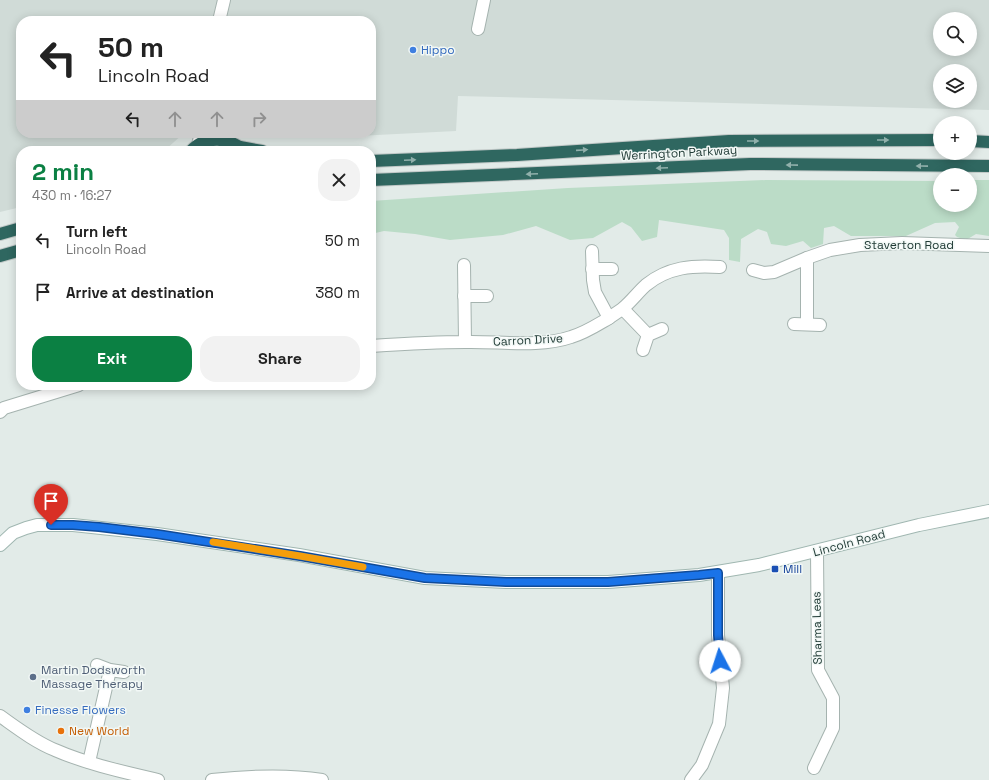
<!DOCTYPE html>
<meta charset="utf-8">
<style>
:root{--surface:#fff;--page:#f2f2f2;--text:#222;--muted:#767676;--accent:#0b8043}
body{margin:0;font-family:"Space Grotesk",sans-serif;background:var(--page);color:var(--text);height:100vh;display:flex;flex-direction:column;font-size:15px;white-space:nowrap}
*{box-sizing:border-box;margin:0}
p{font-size:13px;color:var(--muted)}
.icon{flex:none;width:22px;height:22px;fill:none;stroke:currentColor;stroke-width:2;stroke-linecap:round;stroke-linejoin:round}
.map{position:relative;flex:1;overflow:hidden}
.drawer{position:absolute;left:16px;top:146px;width:360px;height:244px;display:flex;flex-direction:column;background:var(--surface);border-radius:16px;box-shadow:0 2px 10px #0003}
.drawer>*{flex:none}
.guide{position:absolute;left:16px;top:16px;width:360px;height:122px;border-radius:16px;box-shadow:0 2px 10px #0003;background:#fff;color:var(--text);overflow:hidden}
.buttons{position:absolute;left:933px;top:12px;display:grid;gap:8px}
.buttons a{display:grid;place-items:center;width:44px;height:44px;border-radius:50%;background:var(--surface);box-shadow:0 2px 10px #0003;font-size:20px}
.pin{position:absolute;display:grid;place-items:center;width:34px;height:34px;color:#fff;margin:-41px -17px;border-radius:50% 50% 50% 0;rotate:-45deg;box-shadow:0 0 4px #0007}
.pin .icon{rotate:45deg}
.me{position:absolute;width:44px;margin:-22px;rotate:355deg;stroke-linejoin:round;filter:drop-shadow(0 0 3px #0008)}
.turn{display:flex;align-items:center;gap:14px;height:84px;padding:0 16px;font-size:18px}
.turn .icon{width:52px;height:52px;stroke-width:2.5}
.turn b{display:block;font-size:28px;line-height:34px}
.lanes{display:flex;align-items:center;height:38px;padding:0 16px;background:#0003;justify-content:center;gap:20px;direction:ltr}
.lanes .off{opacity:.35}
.round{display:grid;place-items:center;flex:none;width:42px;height:42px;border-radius:16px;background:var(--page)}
.summary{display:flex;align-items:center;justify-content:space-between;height:68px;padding:0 16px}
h1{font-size:24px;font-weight:700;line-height:30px;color:var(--accent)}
.primary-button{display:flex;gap:8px;margin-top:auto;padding:8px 16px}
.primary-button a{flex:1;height:46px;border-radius:16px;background:var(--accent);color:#fff;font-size:16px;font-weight:700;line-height:46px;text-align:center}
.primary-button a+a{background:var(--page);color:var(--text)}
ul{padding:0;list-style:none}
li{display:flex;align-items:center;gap:12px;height:52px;padding:0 16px}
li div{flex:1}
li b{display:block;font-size:15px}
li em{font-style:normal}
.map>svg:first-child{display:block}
.built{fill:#d0dbd7;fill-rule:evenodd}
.green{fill:#bbdcc7}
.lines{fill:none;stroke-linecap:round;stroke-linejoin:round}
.street-casing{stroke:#a5b3af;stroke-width:14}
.secondary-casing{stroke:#a0b7b1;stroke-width:14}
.highway-casing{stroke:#c1c8c7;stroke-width:14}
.street{stroke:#fff;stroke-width:12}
.secondary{stroke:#fff;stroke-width:12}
.highway{stroke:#2f6760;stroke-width:12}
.oneway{fill:#90b0ab}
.route-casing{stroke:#114b97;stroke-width:10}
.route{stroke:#1a73e8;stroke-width:7}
.slow{stroke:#f59e0b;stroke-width:7}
.shop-dot{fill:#3f7fe0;stroke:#f2f8f6;stroke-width:1.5}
.transit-dot{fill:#1a4fb4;stroke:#f2f8f6;stroke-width:1.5}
.service-dot{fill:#5c6f8a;stroke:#f2f8f6;stroke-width:1.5}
.food-dot{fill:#e8710a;stroke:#f2f8f6;stroke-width:1.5}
.labels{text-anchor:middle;stroke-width:3;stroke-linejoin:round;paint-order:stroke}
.shop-label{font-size:12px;fill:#366cbe;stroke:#f2f8f6;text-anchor:start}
.street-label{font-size:12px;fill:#223c37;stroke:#f2f8f6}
.transit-label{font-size:12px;fill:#164399;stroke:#f2f8f6;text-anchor:start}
.service-label{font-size:12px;fill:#4e5e75;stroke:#f2f8f6;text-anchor:start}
.food-label{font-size:12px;fill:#c56008;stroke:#f2f8f6;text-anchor:start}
</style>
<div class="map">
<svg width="989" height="780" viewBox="0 0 989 780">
<rect width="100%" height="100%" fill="#e2ebe8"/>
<path class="built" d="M0,0H989V110L458,96L456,131L357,136L328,133H371V21H21V133H184L164,151H21V207L0,212ZM940,19H970V49H940ZM940,71H970V101H940Z"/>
<path class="green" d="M766,180L940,181V205H970V180H989V236L976,234L966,240L957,237L955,235L959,227L955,222L935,223L906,236H851L834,226L824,228L823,244L811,248L803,241L786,246L771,244L767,232L758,229L741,239L740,262L729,260V238L724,230L659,220L657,237L642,241L631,227L622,222L593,238L570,240L536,226L503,235L450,240L415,234L384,231L371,234V201L568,188Z"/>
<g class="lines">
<g class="street-casing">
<g id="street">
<path d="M219,21L224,0"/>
<path d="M478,29L484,0"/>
<path d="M198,145L201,133"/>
<path d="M464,265L465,342"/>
<path d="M592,269H612"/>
<path d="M753,270L764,273L774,272L807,258L830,250L860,245L902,243L989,246"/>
<path d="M464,296H487"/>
<path d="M623,309L648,335"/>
<path d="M609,318C613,315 618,312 622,309C631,302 638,292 646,285C668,267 693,265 720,267"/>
<path d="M794,324L820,325"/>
<path d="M807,324V258"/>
<path d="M371,346C402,344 434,342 465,342C499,341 539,348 571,337C585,333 597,325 609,318L595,292L593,280L592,251"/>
<path d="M643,350L648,335L662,329"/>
<path d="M0,412L4,408L79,385"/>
<path d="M97,665L110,670L124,672"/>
<path d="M0,716C17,728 35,742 55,750C87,764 124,772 158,780"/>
<path d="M89,762L110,670"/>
<path d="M814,768L833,728V698L818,670L817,551"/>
<path d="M212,780C249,776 285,774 322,780"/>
<path d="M691,780L702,765L719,724L723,688L718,635V573"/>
</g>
</g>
<g class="secondary-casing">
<path id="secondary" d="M0,545L13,533L26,528L37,525H73L157,534L299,555L425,578L506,582H608L699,575L759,565L919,525L989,511"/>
</g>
<g class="highway-casing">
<g id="highway">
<path d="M970,141L989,142"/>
<path d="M240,147L262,151"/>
<path d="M191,151C205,135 230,137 244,151"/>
<path d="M371,161L517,155L729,141L940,140"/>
<path d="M371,180L750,164L989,166"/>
<path d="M0,234L21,228"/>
<path d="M0,256L21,250"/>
</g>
</g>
<use href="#street" class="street"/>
<use href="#secondary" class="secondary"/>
<use href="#highway" class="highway"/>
</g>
<defs><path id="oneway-solid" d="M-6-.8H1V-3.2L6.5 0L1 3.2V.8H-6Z"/></defs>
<g class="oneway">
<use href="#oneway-solid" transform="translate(883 140)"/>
<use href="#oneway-solid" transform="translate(753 141)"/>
<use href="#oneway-solid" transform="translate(582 150) rotate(-4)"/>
<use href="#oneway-solid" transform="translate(410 160) rotate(-2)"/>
<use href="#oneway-solid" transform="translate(792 165) rotate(-179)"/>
<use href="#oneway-solid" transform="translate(922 166) rotate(-179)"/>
<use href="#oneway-solid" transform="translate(662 168) rotate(177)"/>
<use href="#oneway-solid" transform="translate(532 174) rotate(177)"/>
</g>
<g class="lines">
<g class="route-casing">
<path id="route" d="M51,525H73L99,527L157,534L300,556L425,578L506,582H608L699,575L718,573V635L720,661"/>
</g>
<use href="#route" class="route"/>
<path class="slow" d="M213,542L300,556L363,567"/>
</g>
<g class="shop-dot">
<circle cx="413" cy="50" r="4"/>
<circle cx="27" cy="710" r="4"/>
</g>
<rect class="transit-dot" x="771" y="565" width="8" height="8" rx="2"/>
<circle class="service-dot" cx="33" cy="677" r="4"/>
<circle class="food-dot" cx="61" cy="731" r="4"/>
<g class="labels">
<g class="shop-label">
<text x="421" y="54">Hippo</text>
<text x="35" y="714">Finesse Flowers</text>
</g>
<g class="street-label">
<text transform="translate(679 153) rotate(-3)" y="4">Werrington Parkway</text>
<text x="909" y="249">Staverton Road</text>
<text transform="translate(528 340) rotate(-3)" y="4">Carron Drive</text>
<text transform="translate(849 543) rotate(-15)" y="4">Lincoln Road</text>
<text transform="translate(817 628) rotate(-91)" y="4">Sharma Leas</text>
</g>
<g class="transit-label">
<text x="783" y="573">Mill</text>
</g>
<g class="service-label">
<text x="41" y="674">Martin Dodsworth<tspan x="41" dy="14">Massage Therapy</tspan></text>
</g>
<g class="food-label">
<text x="69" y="735">New World</text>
</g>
</g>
</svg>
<div class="buttons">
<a><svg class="icon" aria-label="search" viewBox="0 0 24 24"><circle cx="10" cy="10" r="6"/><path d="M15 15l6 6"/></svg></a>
<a><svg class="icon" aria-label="layers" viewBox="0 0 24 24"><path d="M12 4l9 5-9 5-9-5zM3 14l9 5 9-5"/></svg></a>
<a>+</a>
<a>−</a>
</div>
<div class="pin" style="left:51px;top:525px;background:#d93025"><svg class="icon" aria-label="arrive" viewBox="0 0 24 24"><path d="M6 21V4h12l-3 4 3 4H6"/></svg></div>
<svg class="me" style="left:720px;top:661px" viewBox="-20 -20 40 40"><circle r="19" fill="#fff"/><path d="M0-13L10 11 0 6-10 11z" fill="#1a73e8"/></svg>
<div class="guide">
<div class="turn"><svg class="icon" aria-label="left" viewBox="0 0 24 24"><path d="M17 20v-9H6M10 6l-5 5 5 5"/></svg><div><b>50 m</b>Lincoln Road</div></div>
<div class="lanes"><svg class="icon" aria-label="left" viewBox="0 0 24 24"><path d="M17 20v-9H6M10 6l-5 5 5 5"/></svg><svg class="icon off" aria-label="ahead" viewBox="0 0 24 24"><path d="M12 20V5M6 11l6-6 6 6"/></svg><svg class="icon off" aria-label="ahead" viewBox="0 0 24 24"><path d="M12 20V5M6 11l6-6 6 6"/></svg><svg class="icon off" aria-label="right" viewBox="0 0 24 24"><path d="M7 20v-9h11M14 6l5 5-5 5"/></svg></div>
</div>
<section class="drawer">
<div class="summary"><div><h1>2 min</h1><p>430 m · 16:27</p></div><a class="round"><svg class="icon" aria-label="close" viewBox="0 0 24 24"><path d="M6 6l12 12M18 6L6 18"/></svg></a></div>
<ul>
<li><svg class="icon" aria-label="left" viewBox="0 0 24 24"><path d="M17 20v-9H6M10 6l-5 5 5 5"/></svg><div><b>Turn left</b><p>Lincoln Road</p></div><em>50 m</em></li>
<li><svg class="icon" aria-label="arrive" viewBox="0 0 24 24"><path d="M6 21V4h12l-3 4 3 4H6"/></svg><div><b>Arrive at destination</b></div><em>380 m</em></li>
</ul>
<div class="primary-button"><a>Exit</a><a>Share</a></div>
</section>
</div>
